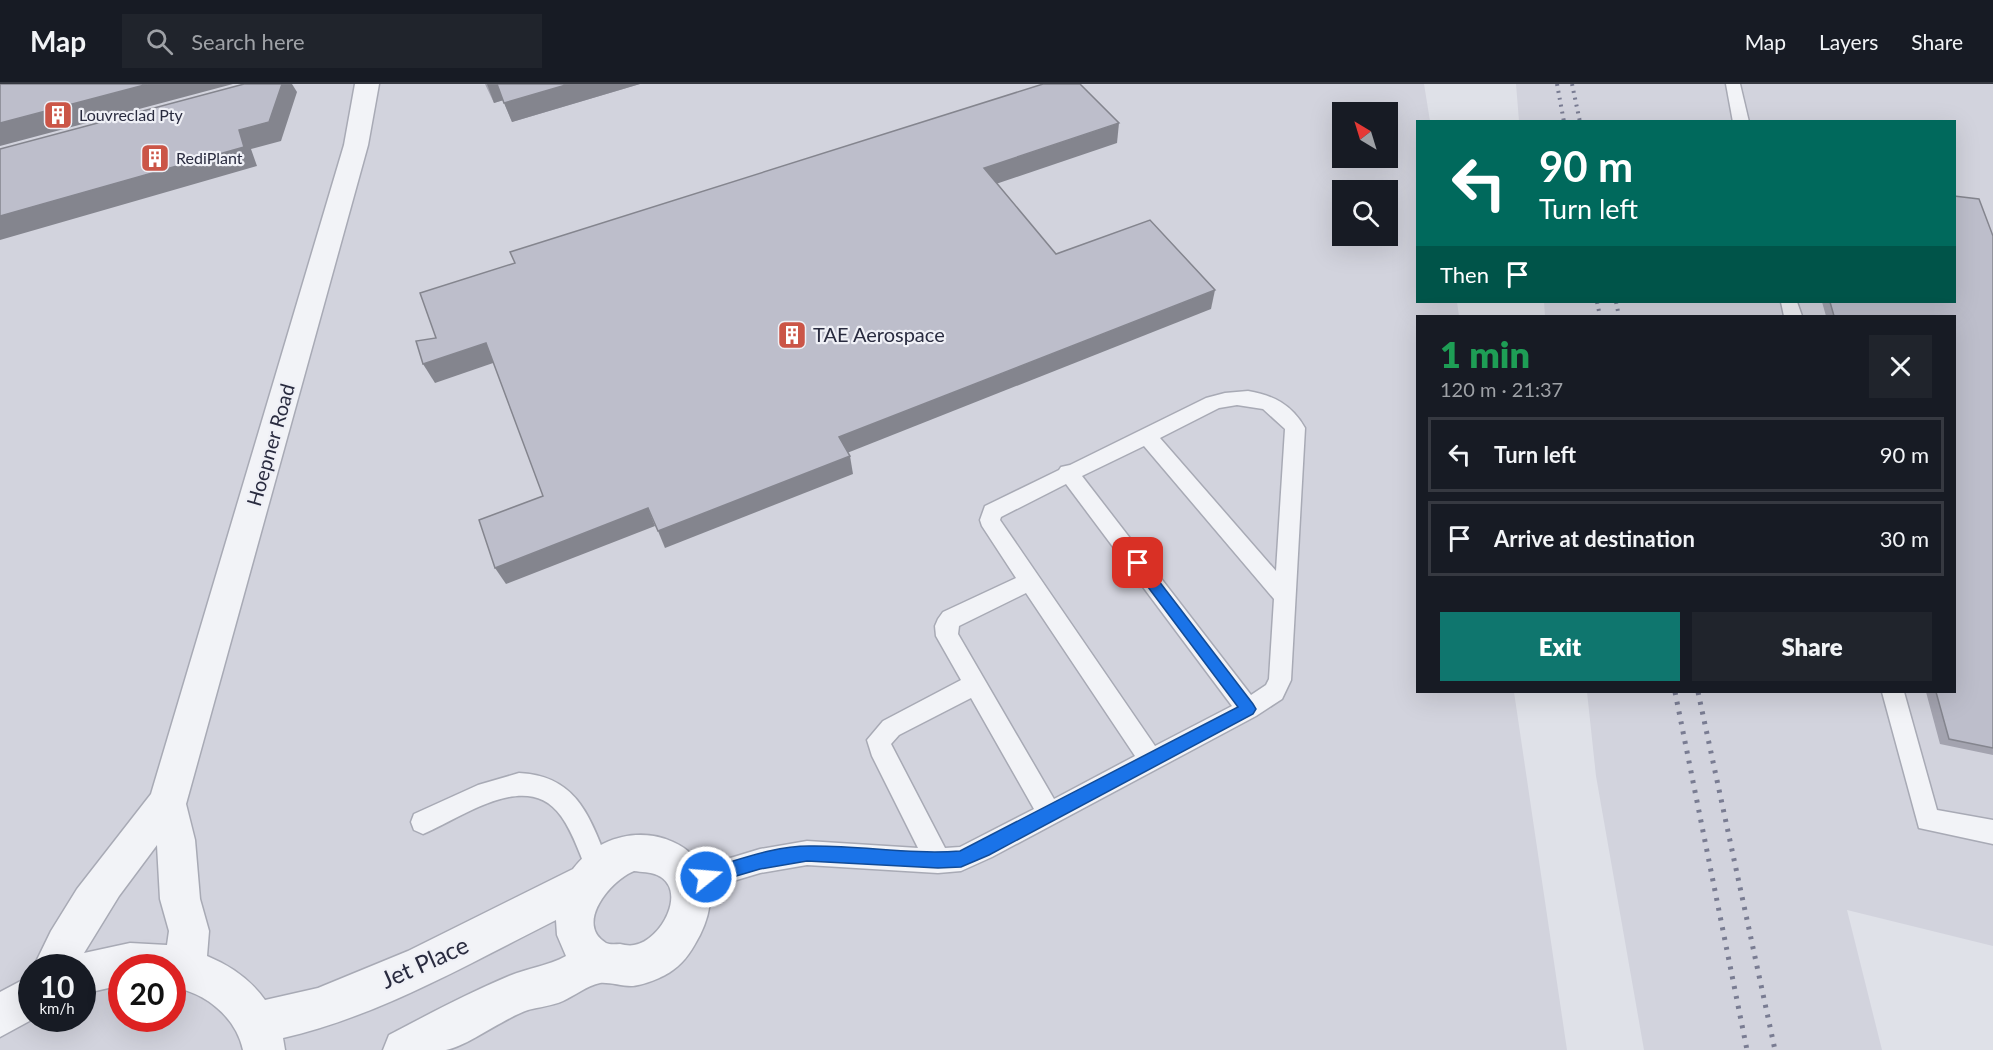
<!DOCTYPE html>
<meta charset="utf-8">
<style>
:root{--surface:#171b24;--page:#20242c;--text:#f1f3f6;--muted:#9ea1a6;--line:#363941;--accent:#0f766e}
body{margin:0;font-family:Lato,sans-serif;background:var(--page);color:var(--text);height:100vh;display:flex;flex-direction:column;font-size:22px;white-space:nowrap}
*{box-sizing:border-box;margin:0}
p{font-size:20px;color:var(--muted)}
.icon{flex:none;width:33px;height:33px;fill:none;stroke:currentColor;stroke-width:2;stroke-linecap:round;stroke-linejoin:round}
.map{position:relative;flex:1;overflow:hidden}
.drawer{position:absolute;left:1416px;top:231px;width:540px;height:378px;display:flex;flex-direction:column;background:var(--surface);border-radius:0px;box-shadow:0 6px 24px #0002}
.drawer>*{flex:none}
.guide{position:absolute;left:1416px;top:36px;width:540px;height:183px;border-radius:0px;box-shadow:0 6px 24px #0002;background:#00695c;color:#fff;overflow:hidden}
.needle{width:39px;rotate:322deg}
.tools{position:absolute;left:1332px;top:18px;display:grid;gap:12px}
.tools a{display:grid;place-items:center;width:66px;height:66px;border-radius:0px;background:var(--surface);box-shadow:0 6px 24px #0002;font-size:30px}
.speed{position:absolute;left:18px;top:870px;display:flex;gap:12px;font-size:30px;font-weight:700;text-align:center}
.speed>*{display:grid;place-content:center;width:78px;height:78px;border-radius:50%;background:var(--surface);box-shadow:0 6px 24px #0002;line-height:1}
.speed small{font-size:15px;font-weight:400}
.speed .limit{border:9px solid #d22;background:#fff;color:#111}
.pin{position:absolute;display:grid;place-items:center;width:51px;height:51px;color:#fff;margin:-26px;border-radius:12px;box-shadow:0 3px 9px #0006}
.me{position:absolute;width:66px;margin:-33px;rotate:73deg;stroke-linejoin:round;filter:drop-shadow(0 0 4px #0008)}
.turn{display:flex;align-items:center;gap:21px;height:126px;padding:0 24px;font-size:27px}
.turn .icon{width:78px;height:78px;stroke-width:2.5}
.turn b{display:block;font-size:42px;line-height:51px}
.then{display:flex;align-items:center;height:57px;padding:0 24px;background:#0003;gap:12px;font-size:22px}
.round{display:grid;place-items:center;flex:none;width:63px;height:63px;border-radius:0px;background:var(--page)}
.overview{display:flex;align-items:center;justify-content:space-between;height:102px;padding:0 24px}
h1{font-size:36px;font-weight:800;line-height:45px;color:#1e9e55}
.primary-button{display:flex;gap:12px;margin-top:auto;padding:12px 24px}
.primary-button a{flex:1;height:69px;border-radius:0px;background:var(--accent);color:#fff;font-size:24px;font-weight:800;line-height:69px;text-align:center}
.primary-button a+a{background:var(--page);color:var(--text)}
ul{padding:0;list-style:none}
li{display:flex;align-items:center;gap:18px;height:75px;margin:0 12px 9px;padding:0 12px;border:3px solid var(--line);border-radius:0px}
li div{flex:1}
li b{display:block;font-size:22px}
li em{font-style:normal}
header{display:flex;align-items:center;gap:36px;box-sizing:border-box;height:84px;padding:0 30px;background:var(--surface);border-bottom:2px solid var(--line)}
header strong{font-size:28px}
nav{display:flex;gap:33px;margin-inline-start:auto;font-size:21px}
.search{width:420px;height:54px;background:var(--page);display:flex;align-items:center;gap:15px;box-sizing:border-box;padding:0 21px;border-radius:0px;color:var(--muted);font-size:22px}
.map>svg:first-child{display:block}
.built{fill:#d2d3dd;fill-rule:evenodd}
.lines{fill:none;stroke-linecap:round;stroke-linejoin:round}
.lane-casing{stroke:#a8aab5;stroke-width:3}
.street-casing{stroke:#a8aab5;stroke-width:3}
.lane{fill:#f2f3f7;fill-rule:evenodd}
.street{fill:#f2f3f7;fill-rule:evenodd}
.rail-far1{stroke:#797c92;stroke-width:4;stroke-dasharray:2 5;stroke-linecap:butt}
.rail{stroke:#797c92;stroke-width:5;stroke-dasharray:3 7;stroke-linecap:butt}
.wall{fill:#a3a3af}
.shaded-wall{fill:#84858e}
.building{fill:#bdbecb;stroke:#84858e;stroke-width:1.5}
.route{fill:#1a73e8;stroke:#114b97;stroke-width:1.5}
.labels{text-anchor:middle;stroke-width:4.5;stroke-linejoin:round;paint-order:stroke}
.far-poi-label{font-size:16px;fill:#292b3f;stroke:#eff0f6;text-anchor:start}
.poi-label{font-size:20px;fill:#292b3f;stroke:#eff0f6;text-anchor:start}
.street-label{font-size:20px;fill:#292b3f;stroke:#eff0f6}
.near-street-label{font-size:24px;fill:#292b3f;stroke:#eff0f6}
</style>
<header>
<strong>Map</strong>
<div class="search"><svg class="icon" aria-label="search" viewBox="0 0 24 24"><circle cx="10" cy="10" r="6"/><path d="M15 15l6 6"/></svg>Search here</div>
<nav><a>Map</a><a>Layers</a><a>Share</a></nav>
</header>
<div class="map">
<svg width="1993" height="966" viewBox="0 0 1993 966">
<rect width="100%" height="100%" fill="#dfe1e8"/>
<g class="built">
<path d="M0,0H1424L1430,37L1418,38V218H1457L1459,232H1418V608H1514L1567,966H0ZM1342,28H1388V74H1342ZM1342,106H1388V152H1342ZM32,884H82V934H32ZM122,884H172V934H122Z"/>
<path d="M1516,0H1993V862L1847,826L1882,966H1644L1596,692L1587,608H1954V232H1545L1544,218H1954V38L1519,37Z"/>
</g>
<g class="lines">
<g class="lane-casing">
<g id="lane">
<path d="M1726,0H1740L1749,38H1733Z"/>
<path d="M1781,218H1797L1802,232H1784Z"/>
<path d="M1248,307C1273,311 1292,321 1305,344L1291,596L1282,615L1256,632L992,773L961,787L938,789L807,781L760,789L690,810L681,807L677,798L681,789L760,765L807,757L918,764L872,672L867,656L883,637L961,596L936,552L935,542L938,535L943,528L1016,494L982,442L980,436L985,422L1059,386L1061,383L1070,381L1206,314L1225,309ZM1237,321L1263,325L1285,345L1276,487L1160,354L1219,324ZM1144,362L1274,515L1269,595L1266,601L1251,611L1082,392ZM1066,400L1232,622L1155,662L1000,436L1001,433ZM1026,509L1135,672L1054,715L958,550L959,542ZM971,614L1034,725L960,763L945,764L891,660L899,651Z"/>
<path d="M1882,608H1904L1937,726L1993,736V760L1919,744Z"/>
<path d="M519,689C580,692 591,737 611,786L608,795L599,798L590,795C581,774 574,750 561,732C527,684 462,734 423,750L414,746L411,738L414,730L478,701Z"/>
</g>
</g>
<g class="street-casing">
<g id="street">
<path d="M355,0H379L368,61L186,720L195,756L200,815L209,847L207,872C231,882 250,895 265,916L318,904L408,867L573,785C626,715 745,761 700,851C693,864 686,877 673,886C664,893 642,902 631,902C622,902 608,898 600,899C588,901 574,912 563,917C552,922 539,923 528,926C504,934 466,963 446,966C426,966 403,966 383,966L389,951C429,930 468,909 509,892C528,884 548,882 566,872L557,851L556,836C468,880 379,932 283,954L285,966H243C236,933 205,908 172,903V884H122V901L82,910V884H33L51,847L77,805L151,710L344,61ZM157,761L160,815L169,847L167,861L130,859L84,869L119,812ZM634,787C641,788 651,788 657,791C689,805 661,857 634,861C630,862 624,861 620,860C616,860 610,861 606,859C574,840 611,796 634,787Z"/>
<path d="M32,891V934H35L0,953V908Z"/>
</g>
</g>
<use href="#lane" class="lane"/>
<use href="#street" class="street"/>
<g class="rail-far1">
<path d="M1557,0L1564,38"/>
<path d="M1572,0L1580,38"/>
<path d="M1597,218L1600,232"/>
<path d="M1616,218L1619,232"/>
</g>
<g class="rail">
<path d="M1675,608L1747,966"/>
<path d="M1698,608L1775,966"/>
</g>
</g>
<g class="wall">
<path d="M485,0H640L512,38L503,16L494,19Z"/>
<path d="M1993,152V671L1940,660L1926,608H1954V232H1826L1822,218H1954Z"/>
</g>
<g class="shaded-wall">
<path d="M148,0H233L0,62V39Z"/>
<path d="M282,0H292L297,8L281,57L251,65L257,82L0,156V132Z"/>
<path d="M487,0H497L504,16L494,19Z"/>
<path d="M569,0H640L512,38L504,19Z"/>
<path d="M1119,39L1117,59L984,104V84Z"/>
<path d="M1215,206L1211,225L842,371L839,353Z"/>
<path d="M486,259L496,278L435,299L423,280Z"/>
<path d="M850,372L853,390L665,464L658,447Z"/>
<path d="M648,424L655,442L506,500L495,484Z"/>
</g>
<g class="building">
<path d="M0,0H148L0,39Z"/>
<path d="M244,0H282L269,38L239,46L244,63L0,132V65Z"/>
<path d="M497,0H569L504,19Z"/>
<path d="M1043,0H1080L1119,39L984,84L1056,170L1150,136L1215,206L839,353L850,372L658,447L648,424L495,484L479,436L543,412L486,259L423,280L416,257L436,254L420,209L515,179L510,168Z"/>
<path d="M1954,112L1979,115L1993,152V664L1949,655L1936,608H1954V232H1834L1830,218H1954Z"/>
</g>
<path class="route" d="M1138,474L1142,475L1253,620L1256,625L1253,630L989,771L961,783L938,784L807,777L760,785L706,801L700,799L698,793L700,788L706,785C739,776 774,762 809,762C860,761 910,771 960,767L1238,623L1133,483L1131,479Z"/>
<defs>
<g id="building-square" transform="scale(1.5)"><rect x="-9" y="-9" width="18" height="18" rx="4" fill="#cb5547" stroke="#eff0f6"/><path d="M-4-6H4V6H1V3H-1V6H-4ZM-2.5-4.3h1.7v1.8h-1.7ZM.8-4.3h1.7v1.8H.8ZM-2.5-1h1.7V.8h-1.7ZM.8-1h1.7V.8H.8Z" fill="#fff"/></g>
</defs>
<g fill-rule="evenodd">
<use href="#building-square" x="58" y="31"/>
<use href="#building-square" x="155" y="74"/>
<use href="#building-square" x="792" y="251"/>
</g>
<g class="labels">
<g class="far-poi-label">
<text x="79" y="37">Louvreclad Pty</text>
<text x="176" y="80">RediPlant</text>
</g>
<g class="poi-label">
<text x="813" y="258">TAE Aerospace</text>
</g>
<g class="street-label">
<text transform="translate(271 361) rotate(-74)" y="7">Hoepner Road</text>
</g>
<g class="near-street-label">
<text transform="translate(425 879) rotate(-24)" y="8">Jet Place</text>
</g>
</g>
</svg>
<div class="tools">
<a><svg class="needle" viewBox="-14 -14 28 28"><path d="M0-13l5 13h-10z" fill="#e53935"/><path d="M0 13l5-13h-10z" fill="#9ea1a6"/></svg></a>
<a><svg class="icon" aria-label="search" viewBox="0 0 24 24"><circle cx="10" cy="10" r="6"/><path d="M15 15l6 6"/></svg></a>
</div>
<div class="speed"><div>10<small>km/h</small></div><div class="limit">20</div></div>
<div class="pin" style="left:1138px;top:479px;background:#d93025"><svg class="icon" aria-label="arrive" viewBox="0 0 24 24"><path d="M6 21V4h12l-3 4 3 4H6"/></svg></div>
<svg class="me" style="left:706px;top:793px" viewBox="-20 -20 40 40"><circle r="17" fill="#1a73e8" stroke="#fff" stroke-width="3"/><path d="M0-11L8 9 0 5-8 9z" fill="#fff"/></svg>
<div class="guide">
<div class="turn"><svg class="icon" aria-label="left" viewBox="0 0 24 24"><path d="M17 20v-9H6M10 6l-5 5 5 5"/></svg><div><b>90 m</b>Turn left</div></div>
<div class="then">Then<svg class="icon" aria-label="arrive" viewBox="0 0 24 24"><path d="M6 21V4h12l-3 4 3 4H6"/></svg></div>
</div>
<section class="drawer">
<div class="overview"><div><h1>1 min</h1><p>120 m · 21:37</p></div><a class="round"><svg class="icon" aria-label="close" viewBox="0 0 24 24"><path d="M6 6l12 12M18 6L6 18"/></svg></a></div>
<ul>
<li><svg class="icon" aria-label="left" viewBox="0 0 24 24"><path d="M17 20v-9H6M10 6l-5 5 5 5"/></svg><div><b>Turn left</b></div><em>90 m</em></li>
<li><svg class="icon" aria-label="arrive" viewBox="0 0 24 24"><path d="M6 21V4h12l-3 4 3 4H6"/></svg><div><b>Arrive at destination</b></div><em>30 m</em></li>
</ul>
<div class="primary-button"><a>Exit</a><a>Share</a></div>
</section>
</div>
